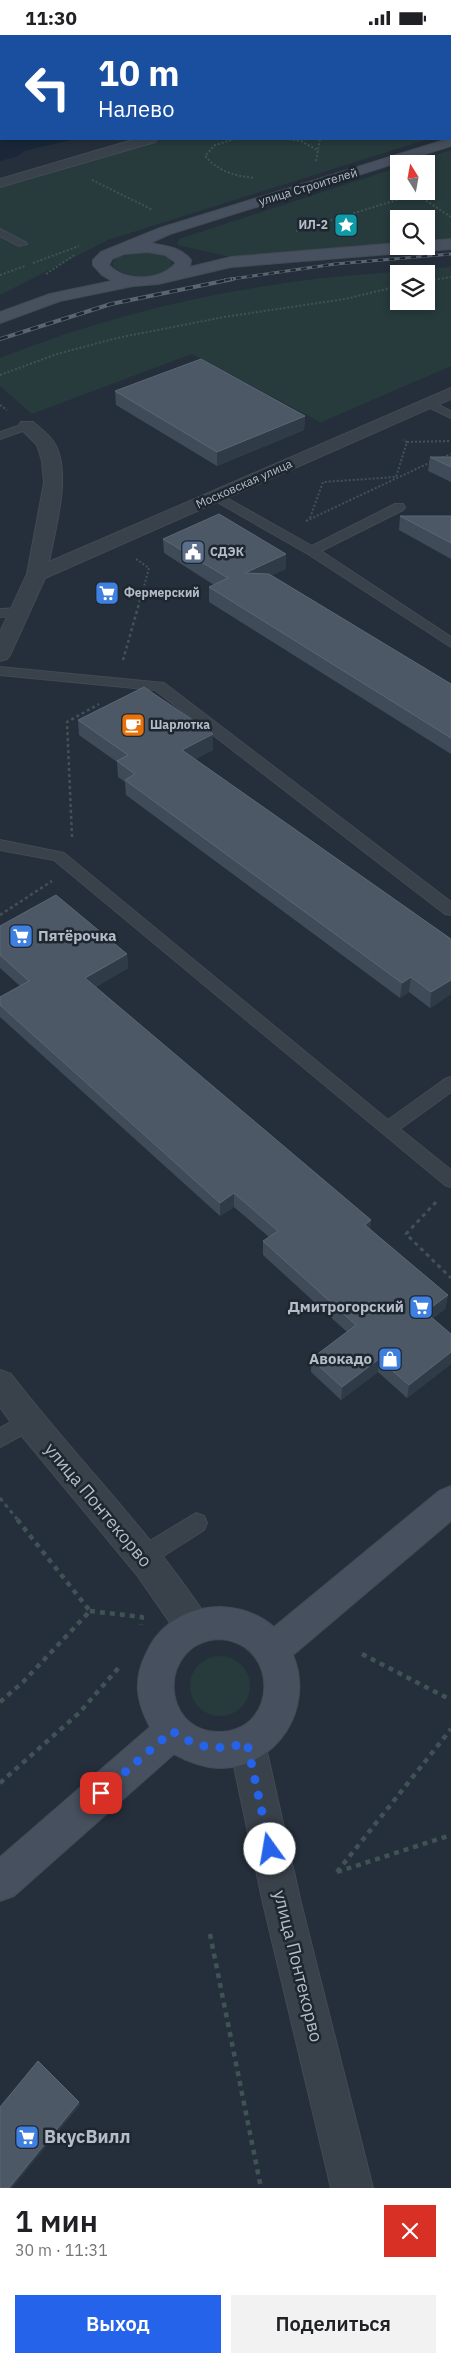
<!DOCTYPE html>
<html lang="ru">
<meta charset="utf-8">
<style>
:root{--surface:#fff;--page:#f2f2f2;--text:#202124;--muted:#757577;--accent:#2563eb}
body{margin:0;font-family:"IBM Plex Sans",sans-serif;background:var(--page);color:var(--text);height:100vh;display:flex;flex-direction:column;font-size:19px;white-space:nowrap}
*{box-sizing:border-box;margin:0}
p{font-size:16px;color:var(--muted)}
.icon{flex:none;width:28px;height:28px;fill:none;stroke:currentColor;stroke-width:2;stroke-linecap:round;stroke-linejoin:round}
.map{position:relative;height:2153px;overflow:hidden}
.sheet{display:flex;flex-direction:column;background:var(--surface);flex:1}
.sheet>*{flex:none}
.banner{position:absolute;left:0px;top:0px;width:451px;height:105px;box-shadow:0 2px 8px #0003;background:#1a4fa0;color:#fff;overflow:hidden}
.needle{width:32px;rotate:349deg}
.tools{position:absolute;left:390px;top:120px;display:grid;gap:10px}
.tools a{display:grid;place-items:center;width:45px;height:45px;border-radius:0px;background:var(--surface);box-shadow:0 2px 8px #0003;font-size:25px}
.pin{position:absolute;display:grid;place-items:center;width:42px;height:42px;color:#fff;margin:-21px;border-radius:10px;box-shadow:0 2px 8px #0006}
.me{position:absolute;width:55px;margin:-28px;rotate:347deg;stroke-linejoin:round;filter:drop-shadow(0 0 4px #0008)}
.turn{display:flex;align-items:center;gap:18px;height:105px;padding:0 15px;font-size:22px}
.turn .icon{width:65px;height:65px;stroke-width:2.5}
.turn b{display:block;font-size:35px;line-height:42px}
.round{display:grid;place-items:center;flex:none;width:52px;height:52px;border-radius:0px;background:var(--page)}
.head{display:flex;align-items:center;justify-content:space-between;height:85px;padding:0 15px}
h1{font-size:30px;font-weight:600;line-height:38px}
.button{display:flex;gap:10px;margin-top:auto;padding:10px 15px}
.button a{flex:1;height:58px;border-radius:0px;background:var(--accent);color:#fff;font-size:20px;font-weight:600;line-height:58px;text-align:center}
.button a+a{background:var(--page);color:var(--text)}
.status{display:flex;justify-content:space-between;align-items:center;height:35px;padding:0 25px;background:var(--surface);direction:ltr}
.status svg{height:14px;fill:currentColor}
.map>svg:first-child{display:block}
.green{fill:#273a3c;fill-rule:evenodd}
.water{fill:#192738}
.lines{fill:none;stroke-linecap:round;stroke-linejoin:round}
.lane-casing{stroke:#424a54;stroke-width:2}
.street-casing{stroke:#424a54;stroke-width:2}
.secondary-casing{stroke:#424a54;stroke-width:2}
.path-far3{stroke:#405354;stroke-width:2;stroke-dasharray:2 2;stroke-linecap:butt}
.path-far2{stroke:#405354;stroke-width:2.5;stroke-dasharray:3 3;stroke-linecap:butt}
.path-far1{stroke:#405354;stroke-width:3;stroke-dasharray:4 4;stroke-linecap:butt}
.path{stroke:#405354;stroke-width:4.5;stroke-dasharray:5 5;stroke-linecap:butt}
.lane{fill:#39414b;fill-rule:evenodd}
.street{fill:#39414b;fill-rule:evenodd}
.secondary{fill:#47505e;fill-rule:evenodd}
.rail-far1-casing{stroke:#5b6572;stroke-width:3}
.rail-casing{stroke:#5b6572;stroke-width:4}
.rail-far1{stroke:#1e2630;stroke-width:2;stroke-dasharray:5.5;stroke-linecap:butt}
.rail{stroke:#1e2630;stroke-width:2.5;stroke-dasharray:8;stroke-linecap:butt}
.wall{fill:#404b59}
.shaded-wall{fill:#303b48}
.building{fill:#4c5865;stroke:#5c6774}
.route{stroke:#2563eb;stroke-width:9;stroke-dasharray:0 16.2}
.labels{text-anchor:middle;stroke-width:5;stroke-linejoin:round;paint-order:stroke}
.far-street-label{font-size:12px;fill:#b4bcc7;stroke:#1e2630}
.far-poi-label{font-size:12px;font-weight:bold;fill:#b4bcc7;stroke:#1e2630;text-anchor:start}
.poi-label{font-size:15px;font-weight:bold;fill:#b4bcc7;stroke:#1e2630;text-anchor:end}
.near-street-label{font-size:18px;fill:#b4bcc7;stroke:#1e2630}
.near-poi-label{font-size:18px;font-weight:bold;fill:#b4bcc7;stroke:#1e2630;text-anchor:start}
</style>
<div class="status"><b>11:30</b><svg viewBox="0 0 49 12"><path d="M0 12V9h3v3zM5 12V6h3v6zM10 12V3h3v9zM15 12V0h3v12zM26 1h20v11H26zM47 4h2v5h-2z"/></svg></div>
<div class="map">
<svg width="451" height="2153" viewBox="0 0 451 2153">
<rect width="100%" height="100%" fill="#252f3b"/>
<g class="green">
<path d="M157,104H428L108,205L0,260V150Z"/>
<path d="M451,115V203L426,205V184H399V207L231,222L177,210L179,204L399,132V156H426V129H408Z"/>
<path d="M146,216L169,222L172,229C162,245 125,245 113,231V227L121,220Z"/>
<path d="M451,232V331L324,386L322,388L192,319L32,379L0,351V323C100,283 208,257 315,244C360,239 406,236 451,232ZM399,239H426V266H399Z"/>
<circle cx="220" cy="1651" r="30"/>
</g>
<path class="water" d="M0,0H407L1,1V104H75L24,116L18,121L0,126Z"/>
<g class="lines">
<g class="lane-casing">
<g id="lane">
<path d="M0,194L25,207L27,209L19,211L0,201Z"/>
<path d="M428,365L451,376V383L424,370L422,368Z"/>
<path d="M27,388L33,391L31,393L0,404V397Z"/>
<path d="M216,457L312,511L395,469H403L405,472L403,475L321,516L451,602V612L308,519L212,464L210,461L212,458Z"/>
<path d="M21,573L27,577L26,580L0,582V574Z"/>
<path d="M0,632L164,648L451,867V880L445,879L155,655L0,640Z"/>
<path d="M0,805L64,818L388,1085L445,1044L451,1042V1057L400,1094L451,1135V1152L445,1150L54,825L0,815Z"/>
<path d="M28,1378L35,1381L38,1387L35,1393L0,1412V1393Z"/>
<path d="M196,1478L204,1481L207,1488L204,1495L151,1529L143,1532L135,1529L132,1522L135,1515Z"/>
</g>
</g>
<g class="street-casing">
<g id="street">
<path d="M451,2V10L450,11V3Z"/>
<path d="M136,104H157L155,107L0,152V144Z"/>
<path d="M451,353V364L45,543L10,620L7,624L0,626V597L27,539L44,448L42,426L37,410L18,391L21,387H33C40,393 48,399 53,406C73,435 55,494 49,527Z"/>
<path d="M0,1335L11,1339C74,1421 149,1495 206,1581L211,1593L206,1605L194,1609L182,1605L137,1540L12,1389L0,1372Z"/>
<path d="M247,1690L260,1695L265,1708L301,1868L373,2153H331L263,1868L229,1708L234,1695Z"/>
</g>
</g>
<g class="secondary-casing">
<g id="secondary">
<path d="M451,103V111L170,199L150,208C165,211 181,212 191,225L190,232L231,222L399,208V211H426V206L451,204V214L231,232L158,249L133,251L60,266L0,288V277L50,259L112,246L102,240L93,230V225L101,217L160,193ZM148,217L165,220L175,227V229C159,246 125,247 109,230L112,224L124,219Z"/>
<path d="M451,1451V1486L293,1620C315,1673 277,1734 218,1733C203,1732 187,1726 174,1719L14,1861L0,1866V1822L150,1692C144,1681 139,1669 138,1656C137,1643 140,1631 146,1619C167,1569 233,1557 274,1592L439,1456ZM219,1604C280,1607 279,1697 219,1697C159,1697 158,1607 219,1604Z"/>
</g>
</g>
<g class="path-far3">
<path d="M235,104L215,110L205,121C219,137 235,141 255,143"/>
<path d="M289,104L301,106L319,116"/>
<path d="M316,126L320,104"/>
<path d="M92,145L153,175"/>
<path d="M416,159L451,182"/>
<path d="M296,196L416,159V156"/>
<path d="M33,228L79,211"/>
<path d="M46,239L76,219"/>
<path d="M0,240L25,231"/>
<path d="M426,246L451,242"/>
<path d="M0,340L57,319L117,303L224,282L345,264L399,251"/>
<path d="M0,370L7,375"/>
<path d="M407,407L451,406"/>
<path d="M439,424L451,419"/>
<path d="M310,483L323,447L396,442L407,407L403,405"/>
<path d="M306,486L431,427"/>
<path d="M136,524L149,533L142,559"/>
</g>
<g class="path-far2">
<path d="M123,625L142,558"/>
<path d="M72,802L67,687L99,669"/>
<path d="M0,880L52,846"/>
</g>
<g class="path-far1">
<path d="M436,1167L406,1199L451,1243"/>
<path d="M0,1463L17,1484"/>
</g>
<g class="path">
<path d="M90,1576L142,1582L141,1590"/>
<path d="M362,1619L451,1665"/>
<path d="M0,1667L23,1647L90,1576L16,1483"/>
<path d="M0,1748L79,1678L121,1630"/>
<path d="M337,1837L451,1694"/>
<path d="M337,1837L451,1800"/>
<path d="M210,1899L261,2153"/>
</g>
<use href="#lane" class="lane"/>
<use href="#street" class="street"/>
<use href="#secondary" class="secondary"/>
<g class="rail-far1-casing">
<path id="rail-far1" d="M225,245L335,229L451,219"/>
</g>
<g class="rail-casing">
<path id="rail" d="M0,304L111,269L233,244"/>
</g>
<use href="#rail-far1" class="rail-far1"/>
<use href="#rail" class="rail"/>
</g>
<g class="wall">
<path d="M115,356L305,381L304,395L217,431L116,370Z"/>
<path d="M430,422H451V447L428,436Z"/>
<path d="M400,481H451V524L399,495Z"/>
<path d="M163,504L286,519V534L271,540L451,649V719L209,567V552L214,550L164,518Z"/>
<path d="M78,685L213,699V715L195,724L451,904V959L430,973L409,957L400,963L126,760L125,747L118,742L117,727L79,700Z"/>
<path d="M0,891L127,919L128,933L96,952L370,1195L448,1260L445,1274L433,1283L451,1299V1329L407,1363L378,1337L341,1365L311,1337V1324L347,1297L263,1220V1206L269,1202L234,1172L220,1181L0,982V962L20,951L0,933Z"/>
</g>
<g class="shaded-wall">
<path d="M305,381L304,395L217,431V417Z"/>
<path d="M286,519V534L245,553V538Z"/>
<path d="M213,699V715L183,731L182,715Z"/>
<path d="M127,919L128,933L87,957L85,943Z"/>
<path d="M411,942L409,957L400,963L402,948Z"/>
<path d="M451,945V959L430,973L431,957Z"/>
<path d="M234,1158V1172L220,1181V1168Z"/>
<path d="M371,1185L370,1199L365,1190Z"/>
<path d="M448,1260L445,1274L423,1291L425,1277Z"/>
<path d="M451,1317V1329L407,1363L409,1350Z"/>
<path d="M379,1324L378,1337L341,1365L342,1352Z"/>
<path d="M79,2067L80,2070L12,2153H9Z"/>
</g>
<g class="building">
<path d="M201,324L305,381L217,417L115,356Z"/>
<path d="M430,422H451V432Z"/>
<path d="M219,479L286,519L245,538L269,539L451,649V703L209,552L228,543L163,504Z"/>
<path d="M400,481H451V508Z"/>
<path d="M144,652L213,699L182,715L451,904V945L431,957L411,942L402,948L125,745L135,739L117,726L128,720L78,685Z"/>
<path d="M56,860L127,919L85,943L371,1185L365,1190L448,1260L425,1277L451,1299V1317L409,1350L379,1324L342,1352L311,1324L356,1290L263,1206L278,1196L234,1158L220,1168L0,970V962L29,946L0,920V891Z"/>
<path d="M38,2026L79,2067L9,2153H0V2072Z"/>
</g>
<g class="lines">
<path class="route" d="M101,1758L172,1696C199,1714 216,1716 247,1708L270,1814"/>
</g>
<defs>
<g id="sight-square" transform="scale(1.25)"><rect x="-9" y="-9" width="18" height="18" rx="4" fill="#0f9aa8" stroke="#1e2630"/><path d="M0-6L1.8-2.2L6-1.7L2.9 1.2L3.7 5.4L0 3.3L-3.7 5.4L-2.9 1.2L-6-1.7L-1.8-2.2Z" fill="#fff"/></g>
<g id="civic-square" transform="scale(1.25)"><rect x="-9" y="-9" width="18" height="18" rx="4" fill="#5c6f8a" stroke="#1e2630"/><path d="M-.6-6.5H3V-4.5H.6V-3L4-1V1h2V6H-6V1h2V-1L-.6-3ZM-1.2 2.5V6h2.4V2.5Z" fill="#fff"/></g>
<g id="supermarket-square" transform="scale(1.25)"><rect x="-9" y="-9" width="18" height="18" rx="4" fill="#3f7fe0" stroke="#1e2630"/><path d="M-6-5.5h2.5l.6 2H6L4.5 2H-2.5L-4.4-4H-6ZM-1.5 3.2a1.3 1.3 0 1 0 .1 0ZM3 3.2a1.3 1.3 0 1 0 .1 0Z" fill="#fff"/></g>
<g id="cafe-square" transform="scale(1.25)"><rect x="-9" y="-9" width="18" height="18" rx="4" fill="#e8710a" stroke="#1e2630"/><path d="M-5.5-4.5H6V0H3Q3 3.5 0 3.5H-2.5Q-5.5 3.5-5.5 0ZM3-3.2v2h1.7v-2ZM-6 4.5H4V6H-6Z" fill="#fff"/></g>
<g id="shop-square" transform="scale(1.25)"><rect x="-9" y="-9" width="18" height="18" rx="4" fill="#3f7fe0" stroke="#1e2630"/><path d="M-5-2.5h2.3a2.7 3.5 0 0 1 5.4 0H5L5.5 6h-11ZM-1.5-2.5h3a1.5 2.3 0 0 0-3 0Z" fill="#fff"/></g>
</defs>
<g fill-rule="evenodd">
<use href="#sight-square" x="346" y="190"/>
<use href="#civic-square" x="193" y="517"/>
<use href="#supermarket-square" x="107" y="558"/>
<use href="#cafe-square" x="133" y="690"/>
<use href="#supermarket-square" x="21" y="901"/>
<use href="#supermarket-square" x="421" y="1272"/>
<use href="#shop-square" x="390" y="1324"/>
<use href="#supermarket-square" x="27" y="2102"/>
</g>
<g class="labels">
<g class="far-street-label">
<text transform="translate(308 152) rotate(-17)" y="4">улица Строителей</text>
<text transform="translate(244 449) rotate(-24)" y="4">Московская улица</text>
</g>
<g class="far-poi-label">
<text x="328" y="194" text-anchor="end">ИЛ-2</text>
<text x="210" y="521">СДЭК</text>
<text x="124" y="562">Фермерский</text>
<text x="150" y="694">Шарлотка</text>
</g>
<g class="poi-label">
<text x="38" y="906" text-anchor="start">Пятёрочка</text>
<text x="404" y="1277">Дмитрогорский</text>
<text x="372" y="1329">Авокадо</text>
</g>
<g class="near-street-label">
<text transform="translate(98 1470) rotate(50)" y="6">улица Понтекорво</text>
<text transform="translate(298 1931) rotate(76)" y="6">улица Понтекорво</text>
</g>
<g class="near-poi-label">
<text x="44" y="2108">ВкусВилл</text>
</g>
</g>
</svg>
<div class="tools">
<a><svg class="needle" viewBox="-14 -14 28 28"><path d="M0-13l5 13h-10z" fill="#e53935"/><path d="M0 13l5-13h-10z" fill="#757577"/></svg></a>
<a><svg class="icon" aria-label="search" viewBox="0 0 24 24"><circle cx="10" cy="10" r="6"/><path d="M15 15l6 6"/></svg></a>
<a><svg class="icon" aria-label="layers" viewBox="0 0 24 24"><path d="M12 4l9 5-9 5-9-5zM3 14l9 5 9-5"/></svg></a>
</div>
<div class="pin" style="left:101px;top:1758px;background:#d93025"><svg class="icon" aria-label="arrive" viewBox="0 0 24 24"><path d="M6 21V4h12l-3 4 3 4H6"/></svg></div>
<svg class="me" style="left:270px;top:1814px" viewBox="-20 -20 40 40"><circle r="19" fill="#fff"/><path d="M0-13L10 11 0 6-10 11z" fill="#2563eb"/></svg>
<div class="banner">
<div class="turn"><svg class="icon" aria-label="left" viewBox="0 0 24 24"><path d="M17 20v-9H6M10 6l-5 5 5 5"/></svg><div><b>10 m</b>Налево</div></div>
</div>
</div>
<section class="sheet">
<div class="head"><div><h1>1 мин</h1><p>30 m · 11:31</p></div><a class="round" style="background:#d93025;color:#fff"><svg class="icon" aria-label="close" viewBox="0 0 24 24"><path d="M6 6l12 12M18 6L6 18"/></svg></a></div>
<div class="button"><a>Выход</a><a>Поделиться</a></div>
</section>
